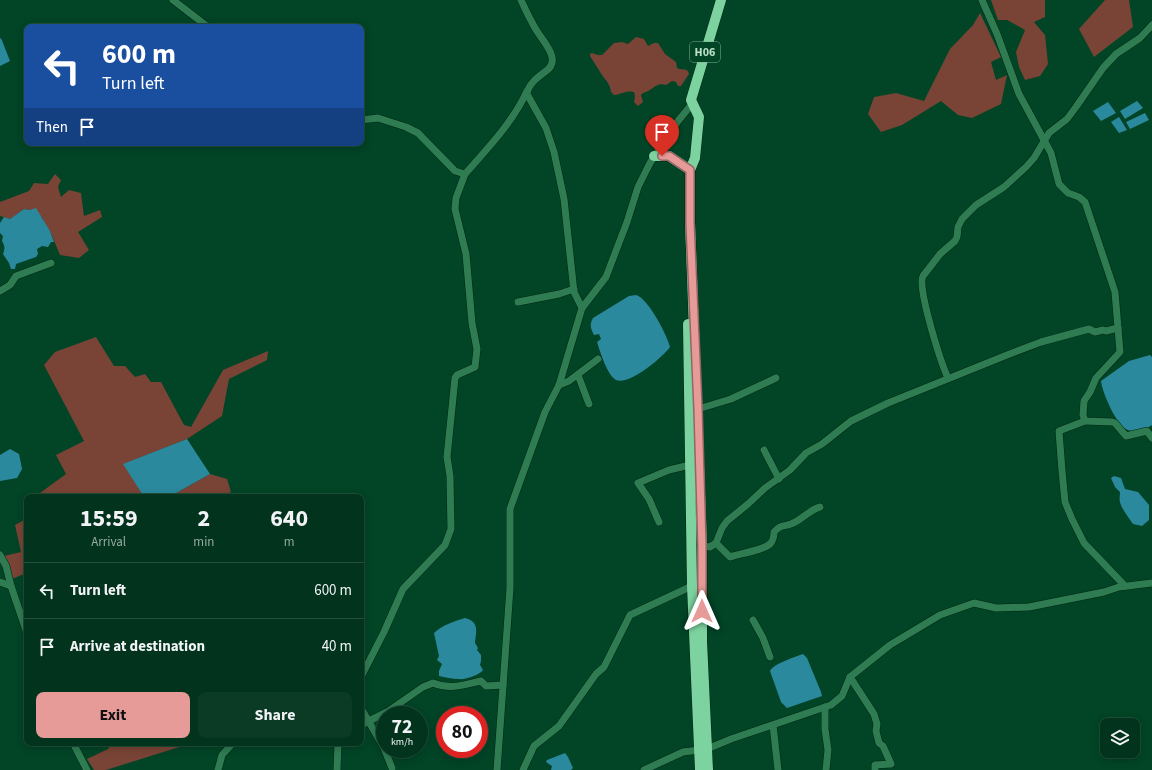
<!DOCTYPE html>
<style>
:root{--surface:#02331c;--page:#0c3b25;--text:#f1f3f6;--muted:#96aaa3;--line:#234e3b;--accent:#e69b98}
body{margin:0;font-family:"Source Sans 3",sans-serif;background:var(--page);color:var(--text);height:100vh;display:flex;flex-direction:column;font-size:15px;white-space:nowrap}
*{box-sizing:border-box;margin:0}
p{font-size:13px;color:var(--muted)}
.icon{flex:none;width:22px;height:22px;fill:none;stroke:currentColor;stroke-width:2;stroke-linecap:round;stroke-linejoin:round}
.map{position:relative;flex:1;overflow:hidden}
.drawer{position:absolute;left:24px;top:494px;width:340px;height:252px;display:flex;flex-direction:column;background:var(--surface);border-radius:8px;box-shadow:0 2px 10px #0003,0 0 0 1px var(--line)}
.drawer>*{flex:none}
.top-card{position:absolute;left:24px;top:24px;width:340px;height:122px;border-radius:8px;box-shadow:0 2px 10px #0003,0 0 0 1px var(--line);background:#1a4fa0;color:#fff;overflow:hidden}
.buttons{position:absolute;left:1100px;top:718px;display:grid;gap:8px}
.buttons a{display:grid;place-items:center;width:40px;height:40px;border-radius:8px;background:var(--surface);box-shadow:0 2px 10px #0003,0 0 0 1px var(--line);font-size:20px}
.speed{position:absolute;left:376px;top:706px;display:flex;gap:8px;font-size:20px;font-weight:700;text-align:center}
.speed>*{display:grid;place-content:center;width:52px;height:52px;border-radius:50%;background:var(--surface);box-shadow:0 2px 10px #0003,0 0 0 1px var(--line);line-height:1}
.speed small{font-size:10px;font-weight:400}
.speed .limit{border:6px solid #d22;background:#fff;color:#111}
.pin{position:absolute;display:grid;place-items:center;width:34px;height:34px;color:#fff;margin:-41px -17px;border-radius:50% 50% 50% 0;rotate:-45deg;box-shadow:0 0 4px #0007}
.pin .icon{rotate:45deg}
.me{position:absolute;width:44px;margin:-22px;rotate:0deg;stroke-linejoin:round;filter:drop-shadow(0 0 3px #0008)}
.turn{display:flex;align-items:center;gap:14px;height:84px;padding:0 12px;font-size:18px}
.turn .icon{width:52px;height:52px;stroke-width:2.5}
.turn b{display:block;font-size:28px;line-height:34px}
.then{display:flex;align-items:center;height:38px;padding:0 12px;background:#0003;gap:8px;font-size:15px}
.eta{display:flex;justify-content:space-evenly;align-items:center;height:68px;text-align:center}
.eta b{font-size:24px;font-weight:700;line-height:28px}
.action{display:flex;gap:8px;margin-top:auto;padding:8px 12px}
.action a{flex:1;height:46px;border-radius:8px;background:var(--accent);color:#111;font-size:16px;font-weight:700;line-height:46px;text-align:center}
.action a+a{background:var(--page);color:var(--text)}
ul{padding:0;list-style:none}
li{display:flex;align-items:center;gap:12px;height:56px;padding:0 12px;border-top:1px solid var(--line)}
li div{flex:1}
li b{display:block;font-size:15px}
li em{font-style:normal}
.map>svg:first-child{display:block}
.green{fill:#794435}
.water{fill:#2b899e}
.lines{fill:none;stroke-linecap:round;stroke-linejoin:round}
.minor-casing{stroke:#002813;stroke-width:8}
.highway-casing{stroke:#002813;stroke-width:11}
.minor{stroke:#2f7c52;stroke-width:7}
.highway{stroke:#7cd39f;stroke-width:10}
.route-casing{stroke:#966563;stroke-width:10}
.route{stroke:#e69b98;stroke-width:7}
.labels{text-anchor:middle;stroke-width:4;stroke-linejoin:round;paint-order:stroke}
.shield{fill:#024426;stroke:#84b197;stroke-width:1}
.shield-label{font-size:12px;font-weight:bold;fill:#bbe0c8}
</style>
<div class="map">
<svg width="1152" height="770" viewBox="0 0 1152 770">
<rect width="100%" height="100%" fill="#024426"/>
<g class="green">
<path d="M991,0H1045V17L1034,22L1045,35L1048,64L1040,76L1025,80L1019,67L1016,52L1025,30L1007,20H998Z"/>
<path d="M1105,0H1129L1133,27L1094,57L1079,29Z"/>
<path d="M980,13L1001,57L991,62L996,80L1007,75L1001,104L972,118L958,115L941,101L902,125L881,132L868,114L874,97L896,93L924,101L950,49L973,25Z"/>
<path d="M636,37L644,39L648,46L654,43H658L665,54L676,62L677,68C681,71 688,67 689,74L681,86H678L676,82L672,81L666,85C658,83 656,86 650,90C647,92 643,92 641,95L643,102L638,106L634,102L635,96L634,92C626,90 622,94 614,95L611,92C610,84 607,82 602,75C598,69 594,62 590,56V54L592,53L598,55H602L614,43L622,42L628,44Z"/>
<path d="M55,174L61,180L58,187L61,197L69,190L81,193L84,216L100,210L102,217L78,232L89,250L79,258L60,255L50,231L46,226L42,217L30,210L24,209L10,219L0,216V202L29,191L34,183L48,184Z"/>
<path d="M96,337L114,366H125L135,377L145,374L151,382H161L184,425L191,427L223,370L268,351L267,360L229,379L222,416L187,439L124,464L144,497H42L40,493L66,474L56,455L84,441L44,365L55,352Z"/>
<path d="M210,474L227,479L231,492L220,497H169Z"/>
<path d="M26,519L27,520V580L24,574L12,579L4,556L21,552L15,525Z"/>
<path d="M112,743H192L106,770H94L87,759L108,749Z"/>
</g>
<g class="water">
<path d="M1,38L10,61L0,66V39Z"/>
<path d="M1137,101L1143,108L1125,119L1120,111Z"/>
<path d="M1108,102L1116,113L1101,121L1093,111Z"/>
<path d="M1145,113L1149,120L1130,129L1126,122Z"/>
<path d="M1119,117L1127,130L1119,133L1111,122Z"/>
<path d="M36,208L50,231L54,242H51L48,247L42,246L37,249L38,254L36,257L16,264L15,269H11L9,263L3,254C5,249 5,246 2,241L3,236L0,233V223L4,217L10,219L24,209L30,210Z"/>
<path d="M636,295C648,298 667,335 670,347C663,357 629,386 616,380C607,375 600,351 597,342L601,339L599,334L594,335C591,329 589,325 593,318L629,296Z"/>
<path d="M1150,355L1152,357V425C1146,429 1135,433 1128,430C1117,427 1102,392 1101,381L1129,361Z"/>
<path d="M187,439L210,474L169,497H144L123,464Z"/>
<path d="M10,449L19,454L22,469L17,478L0,481V455Z"/>
<path d="M1114,476L1121,478L1125,489L1138,492L1149,505V520L1142,526L1133,524C1129,518 1121,508 1120,502C1119,499 1120,495 1120,492L1115,487L1111,478Z"/>
<path d="M465,618C480,622 476,632 475,643L478,648L477,650L481,655V661L480,665L483,670C480,675 464,680 459,679C452,679 445,677 439,676V671L442,664L437,660L439,656L434,633C442,625 455,621 465,618Z"/>
<path d="M803,654L807,658L821,692L822,696L787,708L781,702L770,671C773,664 795,657 803,654Z"/>
<path d="M565,753L568,757L573,768L571,770H551L552,766L546,762L547,760Z"/>
</g>
<g class="lines">
<g class="minor-casing">
<g id="minor">
<path d="M173,0L208,27"/>
<path d="M521,0C525,9 530,19 535,28C541,39 563,60 546,71C538,77 528,84 527,94L546,128L554,152L564,199L574,292L582,308"/>
<path d="M982,0L997,34L1019,94L1051,153L1059,184L1068,193L1079,197L1085,202L1115,292L1120,352L1096,378L1090,392L1084,401L1083,415L1085,421L1112,422L1115,423L1126,436L1147,431L1152,438"/>
<path d="M361,120L378,118L406,127L418,133L455,171L465,174L456,198L455,209L466,254L472,323L477,349L475,367L457,375L455,378L447,457L450,476L451,529L445,545L403,589L384,632L361,677"/>
<path d="M465,174C488,148 513,122 527,91"/>
<path d="M0,291L10,285L16,276L51,263"/>
<path d="M518,302L559,294L574,289"/>
<path d="M578,375L589,404"/>
<path d="M948,378C941,363 917,288 923,276L940,254L955,241L957,237L958,227L962,219L976,205L1004,187L1026,167L1034,158L1049,133L1067,119L1076,107L1103,68L1116,54L1140,38L1152,25"/>
<path d="M559,385L569,381L598,359"/>
<path d="M698,409L731,399L776,378"/>
<path d="M1085,421L1059,431L1062,471L1065,502L1072,519L1084,543L1125,586"/>
<path d="M764,450L779,479"/>
<path d="M659,522L649,499L638,483L669,470L690,465"/>
<path d="M716,543L730,557C741,553 762,551 770,544C774,540 774,536 774,532C781,524 783,527 791,524C802,520 809,510 820,507"/>
<path d="M702,546L710,547L716,543L722,528L727,521L748,504L765,488L790,470L806,453L822,444L851,421L888,403L1002,357L1041,342L1089,329L1095,332L1103,330L1106,331L1118,328"/>
<path d="M0,555L6,566L11,586"/>
<path d="M0,582L11,586L27,633"/>
<path d="M753,620L763,638L770,657"/>
<path d="M850,677L874,714L877,724L876,731L879,743L883,746L891,764L875,765V770"/>
<path d="M825,707V729L828,750L826,770"/>
<path d="M361,708L384,748L392,768"/>
<path d="M361,725L387,712L423,687L433,683C450,690 464,685 481,681L486,686L503,685"/>
<path d="M773,725L778,770"/>
<path d="M73,743L87,770"/>
<path d="M218,770L222,755L233,743"/>
<path d="M337,770L338,743"/>
<path d="M497,770L510,588V509L545,412L559,385L582,308L606,277L627,222L638,187L650,163L678,121L692,104"/>
<path d="M523,770L534,746L559,726L596,674L604,667L630,615L692,586"/>
<path d="M644,770L683,752L707,749L731,739L831,705L842,696L850,677L890,645L940,615L974,603L996,608L1029,607L1104,592L1119,587L1152,583"/>
</g>
</g>
<g class="highway-casing">
<g id="highway">
<path d="M654,156H669L690,170"/>
<path d="M688,324L692,586L700,770"/>
<path d="M708,770L702,641V546L690,223V170L695,158L699,117L691,100L721,0"/>
</g>
</g>
<use href="#minor" class="minor"/>
<use href="#highway" class="highway"/>
</g>
<g class="lines">
<g class="route-casing">
<path id="route" d="M662,156H669L690,170V223L698,409L702,546V611"/>
</g>
<use href="#route" class="route"/>
</g>
<g class="labels">
<rect class="shield" x="690" y="42" width="30" height="20" rx="3"/>
<g class="shield-label">
<text x="705" y="56">H06</text>
</g>
</g>
</svg>
<div class="buttons">
<a><svg class="icon" aria-label="layers" viewBox="0 0 24 24"><path d="M12 4l9 5-9 5-9-5zM3 14l9 5 9-5"/></svg></a>
</div>
<div class="speed"><div>72<small>km/h</small></div><div class="limit">80</div></div>
<div class="pin" style="left:662px;top:156px;background:#d93025"><svg class="icon" aria-label="arrive" viewBox="0 0 24 24"><path d="M6 21V4h12l-3 4 3 4H6"/></svg></div>
<svg class="me" style="left:702px;top:611px" viewBox="-20 -20 40 40"><path d="M0-17L14 15 0 8-14 15z" fill="#e69b98" stroke="#fff" stroke-width="4"/></svg>
<div class="top-card">
<div class="turn"><svg class="icon" aria-label="left" viewBox="0 0 24 24"><path d="M17 20v-9H6M10 6l-5 5 5 5"/></svg><div><b>600 m</b>Turn left</div></div>
<div class="then">Then<svg class="icon" aria-label="arrive" viewBox="0 0 24 24"><path d="M6 21V4h12l-3 4 3 4H6"/></svg></div>
</div>
<section class="drawer">
<div class="eta">
<div><b>15:59</b><p>Arrival</p></div>
<div><b>2</b><p>min</p></div>
<div><b>640</b><p>m</p></div>
</div>
<ul>
<li><svg class="icon" aria-label="left" viewBox="0 0 24 24"><path d="M17 20v-9H6M10 6l-5 5 5 5"/></svg><div><b>Turn left</b></div><em>600 m</em></li>
<li><svg class="icon" aria-label="arrive" viewBox="0 0 24 24"><path d="M6 21V4h12l-3 4 3 4H6"/></svg><div><b>Arrive at destination</b></div><em>40 m</em></li>
</ul>
<div class="action"><a>Exit</a><a>Share</a></div>
</section>
</div>
